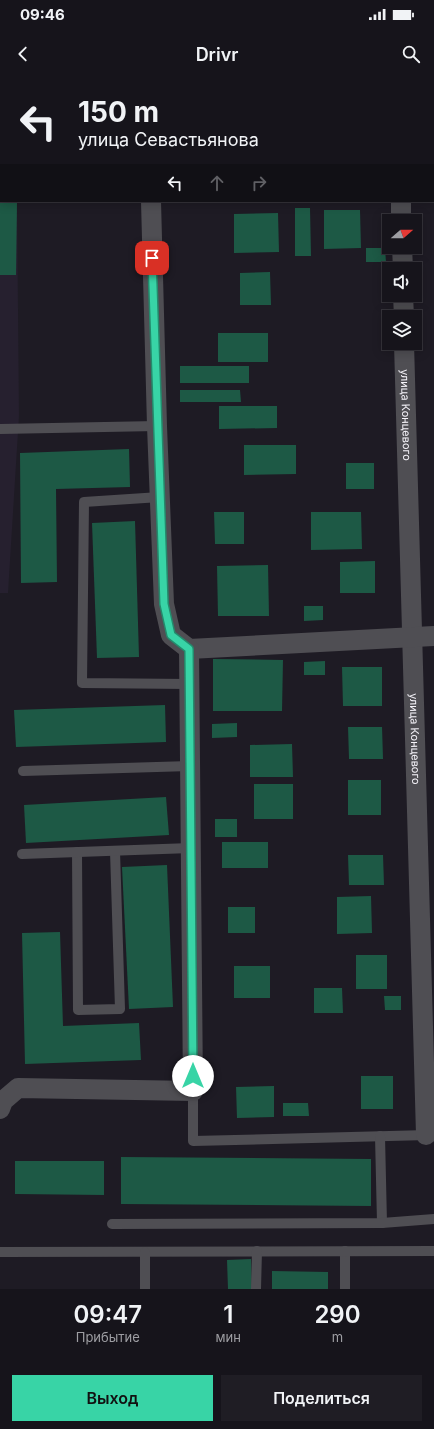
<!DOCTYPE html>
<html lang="ru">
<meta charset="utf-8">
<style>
:root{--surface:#16141b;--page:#1f1d24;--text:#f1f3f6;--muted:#9e9ea3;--line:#35333a;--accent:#38d4a6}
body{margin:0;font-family:Inter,sans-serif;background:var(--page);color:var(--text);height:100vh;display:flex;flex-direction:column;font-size:15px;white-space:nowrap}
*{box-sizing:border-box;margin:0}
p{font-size:13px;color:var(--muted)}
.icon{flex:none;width:22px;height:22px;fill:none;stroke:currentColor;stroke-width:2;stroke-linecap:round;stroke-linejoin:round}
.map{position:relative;height:1209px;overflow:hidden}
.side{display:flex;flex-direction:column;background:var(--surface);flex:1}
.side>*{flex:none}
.hud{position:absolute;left:0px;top:0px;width:434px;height:122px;box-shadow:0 2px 10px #0003,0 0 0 1px var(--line);background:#16141b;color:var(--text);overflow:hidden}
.needle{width:26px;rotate:70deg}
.tools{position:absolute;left:382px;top:134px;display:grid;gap:8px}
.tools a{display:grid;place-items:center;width:40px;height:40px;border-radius:0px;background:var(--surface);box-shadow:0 2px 10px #0003,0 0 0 1px var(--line);font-size:20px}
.pin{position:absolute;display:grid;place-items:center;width:34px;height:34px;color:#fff;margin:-17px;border-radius:8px;box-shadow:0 2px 6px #0006}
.me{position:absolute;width:44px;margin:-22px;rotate:0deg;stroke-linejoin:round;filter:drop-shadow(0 0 3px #0008)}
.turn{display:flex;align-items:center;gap:14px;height:84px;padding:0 12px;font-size:18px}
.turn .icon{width:52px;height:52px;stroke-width:2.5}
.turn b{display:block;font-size:28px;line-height:34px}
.lanes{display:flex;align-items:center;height:38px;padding:0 12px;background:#0003;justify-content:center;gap:20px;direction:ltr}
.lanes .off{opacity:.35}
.eta{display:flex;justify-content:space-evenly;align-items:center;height:68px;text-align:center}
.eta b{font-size:24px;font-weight:600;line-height:28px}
.primary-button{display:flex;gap:8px;margin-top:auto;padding:8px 12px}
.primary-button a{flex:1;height:46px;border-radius:0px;background:var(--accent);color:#111;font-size:16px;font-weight:600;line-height:46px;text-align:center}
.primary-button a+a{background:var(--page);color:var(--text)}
.status{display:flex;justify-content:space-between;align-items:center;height:28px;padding:0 20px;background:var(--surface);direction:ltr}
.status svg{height:11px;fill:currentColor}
header{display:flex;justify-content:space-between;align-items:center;height:52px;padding:0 12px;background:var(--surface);font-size:18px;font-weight:600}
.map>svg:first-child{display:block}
.built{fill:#26202f}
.building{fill:#1d5945}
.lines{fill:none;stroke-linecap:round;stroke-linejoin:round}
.service{stroke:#4f4e53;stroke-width:10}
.minor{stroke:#4f4e53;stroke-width:20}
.route-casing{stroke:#248a6c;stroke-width:10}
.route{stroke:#38d4a6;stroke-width:7}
.labels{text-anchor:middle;stroke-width:3;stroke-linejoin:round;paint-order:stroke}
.street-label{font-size:11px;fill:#f5f3f9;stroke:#08070a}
</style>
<div class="status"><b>09:46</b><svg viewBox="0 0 49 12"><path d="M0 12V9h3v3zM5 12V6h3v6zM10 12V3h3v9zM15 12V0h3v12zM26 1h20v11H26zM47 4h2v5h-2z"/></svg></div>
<header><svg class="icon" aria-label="back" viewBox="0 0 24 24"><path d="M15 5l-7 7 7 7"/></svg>Drivr<svg class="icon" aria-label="search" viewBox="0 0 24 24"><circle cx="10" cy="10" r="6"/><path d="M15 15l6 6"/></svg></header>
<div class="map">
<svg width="434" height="1209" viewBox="0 0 434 1209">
<rect width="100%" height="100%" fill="#1e1b24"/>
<path class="built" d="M0,0H67L1,1V121H17L19,336L8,513H0Z"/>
<g class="building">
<path d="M0,121H17L16,195H0Z"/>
<path d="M295,128H310L311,176H295Z"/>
<path d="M324,130H360L361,168L324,169Z"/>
<path d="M278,133L279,172L234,173V134Z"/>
<path d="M366,168H385L386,182H366Z"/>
<path d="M270,192L271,225H240V193Z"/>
<rect x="218" y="253" width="50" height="29"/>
<rect x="180" y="286" width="69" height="17"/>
<path d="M180,310H240L241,322H180Z"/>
<path d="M219,326H277V348L219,349Z"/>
<path d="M244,365H296V394L244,395Z"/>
<path d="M129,369L130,407L56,409L57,502L21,503L20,373Z"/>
<rect x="346" y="383" width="28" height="26"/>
<path d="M214,432H244V464H215Z"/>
<path d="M311,432H361L362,469L311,470Z"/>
<path d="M135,441L139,577L97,578L92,443Z"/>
<path d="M375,481V513H340V482Z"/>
<path d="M268,485L269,536H218L217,486Z"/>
<path d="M304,526H323V540L304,541Z"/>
<path d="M213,579L283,580L282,631H213Z"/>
<path d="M325,581V595H304V582Z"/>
<path d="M342,587H382V626H343Z"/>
<path d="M165,625L166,662L16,667L14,630Z"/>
<path d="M237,643V657L212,658V644Z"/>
<path d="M348,647H382L383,679H349Z"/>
<path d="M292,664L293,697H250V665Z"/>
<rect x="348" y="700" width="33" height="35"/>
<rect x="254" y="704" width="39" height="35"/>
<path d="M166,717L169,755L26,763L24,725Z"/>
<rect x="215" y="739" width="22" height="18"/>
<rect x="222" y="762" width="46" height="26"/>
<path d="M348,775H383L384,805H349Z"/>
<path d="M167,785L173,927L129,929L122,787Z"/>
<path d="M371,816L372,853L337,854V817Z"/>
<rect x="228" y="827" width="27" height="26"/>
<path d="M60,852L63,946L139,943L141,980L25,984L22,853Z"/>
<rect x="356" y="875" width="31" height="34"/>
<rect x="234" y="886" width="36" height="32"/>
<path d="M314,908H342L343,933H314Z"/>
<path d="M384,916H401V930H385Z"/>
<rect x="361" y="996" width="32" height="33"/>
<path d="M274,1006V1037L237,1038L236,1007Z"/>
<path d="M283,1023H308L309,1036H283Z"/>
<path d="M121,1077L371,1079V1126L121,1124Z"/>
<path d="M15,1081H104V1115L15,1114Z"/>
<path d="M251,1179L252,1209H228L227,1180Z"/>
<path d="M272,1191L328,1192V1209H272Z"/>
</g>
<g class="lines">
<g class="service">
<path d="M0,349L157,346"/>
<path d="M160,417L84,422L82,603L189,604"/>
<path d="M23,691L190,686"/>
<path d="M77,772L78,930L120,929L115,771"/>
<path d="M22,774L191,768"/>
<path d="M193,1011V1061L428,1055"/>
<path d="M380,1056L382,1143"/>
<path d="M112,1144L382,1143L434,1139"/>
<path d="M345,1171V1209"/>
<path d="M0,1172L434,1171"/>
<path d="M145,1172V1209"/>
<path d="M256,1209L257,1171"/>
</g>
<g class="minor">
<path d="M433,44L434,43"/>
<path d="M151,121L157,346L164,524L171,555L189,569"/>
<path d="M401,121V141"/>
<path d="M402,167L403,189"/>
<path d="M403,215L404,237"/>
<path id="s1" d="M404,263L426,1055"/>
<path d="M189,569L434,556"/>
<path d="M0,1029L3,1021L18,1008L193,1011L189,569"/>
</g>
</g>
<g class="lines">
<g class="route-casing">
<path id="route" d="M152,178L164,524L171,555L189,569L193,996"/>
</g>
<use href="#route" class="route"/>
</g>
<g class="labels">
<g class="street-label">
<text dy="4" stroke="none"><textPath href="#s1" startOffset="72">улица Концевого</textPath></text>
<text dy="4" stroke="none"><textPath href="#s1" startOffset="396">улица Концевого</textPath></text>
</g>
</g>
</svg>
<div class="tools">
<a><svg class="needle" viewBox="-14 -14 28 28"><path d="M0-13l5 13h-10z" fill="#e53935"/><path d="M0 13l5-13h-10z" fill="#9e9ea3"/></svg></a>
<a><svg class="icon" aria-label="sound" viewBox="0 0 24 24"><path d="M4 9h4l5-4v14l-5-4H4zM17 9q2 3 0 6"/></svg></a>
<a><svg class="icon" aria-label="layers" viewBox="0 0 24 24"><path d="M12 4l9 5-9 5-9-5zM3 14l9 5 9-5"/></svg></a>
</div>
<div class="pin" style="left:152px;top:178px;background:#d93025"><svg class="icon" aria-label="arrive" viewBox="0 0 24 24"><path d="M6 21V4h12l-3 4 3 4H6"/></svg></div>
<svg class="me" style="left:193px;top:996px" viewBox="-20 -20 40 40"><circle r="19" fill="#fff"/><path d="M0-13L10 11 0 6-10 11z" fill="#38d4a6"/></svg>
<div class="hud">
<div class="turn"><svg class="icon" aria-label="left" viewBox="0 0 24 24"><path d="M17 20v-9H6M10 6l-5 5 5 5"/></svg><div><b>150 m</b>улица Севастьянова</div></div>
<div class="lanes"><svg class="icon" aria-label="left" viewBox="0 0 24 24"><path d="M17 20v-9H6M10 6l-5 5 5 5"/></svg><svg class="icon off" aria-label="ahead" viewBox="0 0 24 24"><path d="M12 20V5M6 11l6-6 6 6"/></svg><svg class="icon off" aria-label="right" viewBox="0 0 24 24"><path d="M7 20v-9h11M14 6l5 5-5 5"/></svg></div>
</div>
</div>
<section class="side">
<div class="eta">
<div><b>09:47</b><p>Прибытие</p></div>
<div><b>1</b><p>мин</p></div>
<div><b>290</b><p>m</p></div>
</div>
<div class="primary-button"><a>Выход</a><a>Поделиться</a></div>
</section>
